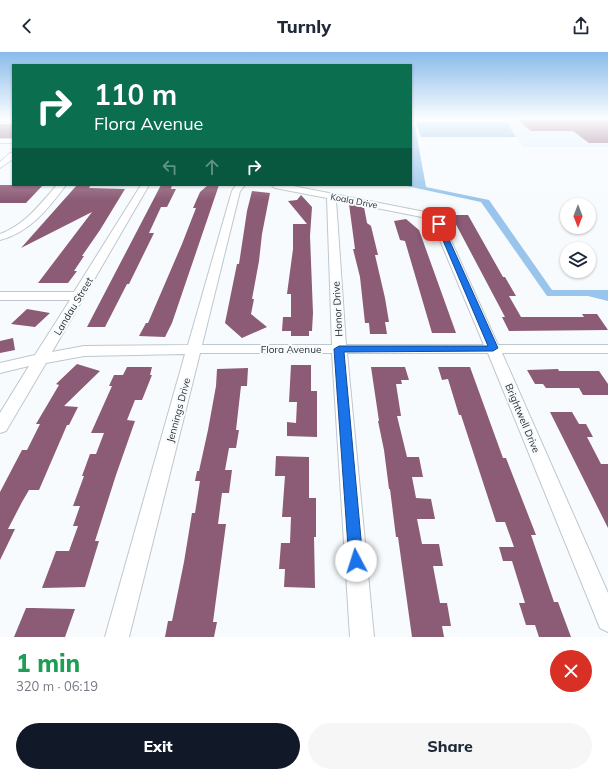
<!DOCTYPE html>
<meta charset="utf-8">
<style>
:root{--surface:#fff;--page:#f6f6f7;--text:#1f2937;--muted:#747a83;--accent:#111827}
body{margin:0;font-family:Mulish,sans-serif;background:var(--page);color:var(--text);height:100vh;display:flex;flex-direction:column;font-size:15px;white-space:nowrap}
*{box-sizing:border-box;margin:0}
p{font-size:13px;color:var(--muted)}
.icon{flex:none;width:22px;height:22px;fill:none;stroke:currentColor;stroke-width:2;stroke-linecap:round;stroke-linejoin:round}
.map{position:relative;height:585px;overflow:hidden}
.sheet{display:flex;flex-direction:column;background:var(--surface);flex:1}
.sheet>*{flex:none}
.top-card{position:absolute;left:12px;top:12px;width:400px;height:122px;border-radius:0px;box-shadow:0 1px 3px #0004;background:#0b6e4f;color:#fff;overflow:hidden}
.needle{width:26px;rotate:180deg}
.buttons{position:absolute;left:560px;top:146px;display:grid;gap:8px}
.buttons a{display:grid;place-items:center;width:36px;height:36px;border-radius:50%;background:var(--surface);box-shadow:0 1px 3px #0004;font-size:20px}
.pin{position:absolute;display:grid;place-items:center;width:34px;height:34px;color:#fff;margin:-17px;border-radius:8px;box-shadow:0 2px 6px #0006}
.me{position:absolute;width:44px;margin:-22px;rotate:355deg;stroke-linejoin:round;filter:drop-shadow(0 0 3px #0008)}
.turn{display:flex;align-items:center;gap:14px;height:84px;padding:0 16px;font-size:18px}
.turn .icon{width:52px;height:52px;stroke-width:2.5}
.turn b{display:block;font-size:28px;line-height:34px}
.lanes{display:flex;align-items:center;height:38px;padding:0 16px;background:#0003;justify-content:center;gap:20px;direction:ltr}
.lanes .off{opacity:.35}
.round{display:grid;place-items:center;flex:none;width:42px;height:42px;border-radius:21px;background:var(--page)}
.head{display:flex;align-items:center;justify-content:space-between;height:68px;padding:0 16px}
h1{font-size:24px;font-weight:800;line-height:30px;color:#1e9e55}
.button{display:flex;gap:8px;margin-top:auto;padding:8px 16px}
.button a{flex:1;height:46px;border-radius:24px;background:var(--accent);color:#fff;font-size:16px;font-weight:800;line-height:46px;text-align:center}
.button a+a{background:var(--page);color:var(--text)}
header{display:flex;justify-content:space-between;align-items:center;height:52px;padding:0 16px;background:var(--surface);font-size:18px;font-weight:800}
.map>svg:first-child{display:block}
.built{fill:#e0f0fd}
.forest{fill:#8cbce1}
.water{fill:#99c5ec}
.building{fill:#8c5b76}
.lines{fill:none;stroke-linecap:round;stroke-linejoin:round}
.minor-casing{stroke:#bec7cf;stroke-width:2}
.minor{fill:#fff;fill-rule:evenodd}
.route{fill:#1a73e8;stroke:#114b97}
.labels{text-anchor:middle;stroke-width:4;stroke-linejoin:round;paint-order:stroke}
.far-street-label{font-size:9px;fill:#2b2e31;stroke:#f7fbfe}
.street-label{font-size:10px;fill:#2b2e31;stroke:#f7fbfe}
</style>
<header><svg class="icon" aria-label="back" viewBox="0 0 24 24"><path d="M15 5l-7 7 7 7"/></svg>Turnly<svg class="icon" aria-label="share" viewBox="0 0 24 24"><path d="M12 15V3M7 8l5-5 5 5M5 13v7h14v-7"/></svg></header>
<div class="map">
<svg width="608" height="585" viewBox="0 0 608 585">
<rect width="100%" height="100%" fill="#f7fbfe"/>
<path class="built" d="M608,66V95H523L507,70H596Z"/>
<path class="forest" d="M416,70H507L516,85H421Z"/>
<path class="water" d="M411,74H415L426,135L489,148L552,238H608V249L588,244H547L481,150L402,133H411Z"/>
<g class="building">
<path d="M516,66H608V91H589L573,79H531Z"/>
<rect x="0" y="72" width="13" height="14"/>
<path d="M0,133H43L26,151H0Z"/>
<path d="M77,133H91L89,136L125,137L100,178L82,204H84L74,219H77L68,231H38L92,160L21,196Z"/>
<path d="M161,133H172L171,137H176L167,155H161L149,181H154L129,232H127L105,275H87Z"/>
<path d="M208,133H219L172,271L165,285L139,284L146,271H148L182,192L196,156H193L200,140Z"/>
<path d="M252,139L270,141L262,182L259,209L252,247H254L251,262L267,275L242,286L225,271L237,212H239L247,159Z"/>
<path d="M301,143L312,155L310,184L313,261L312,279H309V284H291V279H282L283,265H291V242H287L293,197V172H307L288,149L297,148Z"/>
<path d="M349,152L364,155L367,171L371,174L378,203H375L385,246L389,270H385L387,282H370L369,271H365L360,225L353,197H355Z"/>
<path d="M451,163H468L503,225H505L516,244H509L521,265H584L582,262H597L608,278L509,279L502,265H505Z"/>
<path d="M406,167L419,178L456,281H432L405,189L400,188L394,169Z"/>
<path d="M27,257L50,261L35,275L11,272Z"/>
<path d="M13,286L15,298L0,301V289Z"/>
<path d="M77,312L100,319L64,354L78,355L69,373H67L39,438H29L22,450L8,477H15L0,508V440L22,398H27L40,372H36L59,333L56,332Z"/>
<path d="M291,313H311V339H317V385L287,384V370L296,371L297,350H289Z"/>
<path d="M127,315H152L150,323H152L142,348H135L127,368L135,369L116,423L95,489H99L85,535L42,536L56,499H69L78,474H73L80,454H73L84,424H82L90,402H96L104,381H91L112,334H109L114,323H123Z"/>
<path d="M371,315H405L409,328H401L402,332H396L401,364H397L407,405H419L423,425H412L416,446L431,447L435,467H417L422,492H439L443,514H433L440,551H447L451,574H442L444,585H412L398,485H396L390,437H389L384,398L378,369H379Z"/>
<path d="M438,315H470L503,406H506L536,483H531L554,550H558L571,585H539L535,573H526L519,551H525L512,509H503L499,495H514L505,470H496L461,363H459L448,327L442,328Z"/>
<path d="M248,316L247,334H241L236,378H239L236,396H229L225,418H232L229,441H222L218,472H226L213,570H217L214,585H165L168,569H172L184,510L192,461H195L200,429H195L197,419H199L208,378L216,334L217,317Z"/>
<path d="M558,317L559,319H599L608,332V343H583L579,336H546L543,332H535L527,318Z"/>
<path d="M550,360H572L579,372H586L593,385H587L601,412H608V476Z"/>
<path d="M276,404L309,405V446H316V485H314L315,536L284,535L285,517H279L281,491H290L291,465H282L285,424H275Z"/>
<path d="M26,556H33L75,557L65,585H14Z"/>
</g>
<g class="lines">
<g class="minor-casing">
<g id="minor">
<rect x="0" y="66" width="13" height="4"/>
<rect x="0" y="87" width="13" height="4"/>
<path d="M10,101H13V107L0,116V110Z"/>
<path d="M57,133H66C49,156 29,181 0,188V182C25,173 40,152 57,133Z"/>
<path d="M141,133H149L52,300L84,294L188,293L232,139L236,133H245L240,139L202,293H332L327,146L275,136L271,133H288L425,160L436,165L444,173L498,293H608V301H502L608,541V580L600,576L488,301H347L374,585H350L332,301H200L129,585H105L185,302L84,304L46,311L6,379L0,381V361L29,314L0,321V311L35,303L70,248H0V240H74ZM336,148L422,165L430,169L434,174L484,293H346Z"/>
</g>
</g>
<use href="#minor" class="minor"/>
</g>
<linearGradient id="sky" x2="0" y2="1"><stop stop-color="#88bbea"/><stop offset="0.45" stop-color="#fbfdff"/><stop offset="1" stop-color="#fbfdff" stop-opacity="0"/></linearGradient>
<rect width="608" height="148" fill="url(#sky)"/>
<path class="route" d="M436,171L442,172L498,296L493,299L344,300L363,509L361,514L356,516L351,514L349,509L334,297L339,294H488L436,172Z"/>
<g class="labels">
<g class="far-street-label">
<text transform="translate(354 149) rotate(11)" y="3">Koala Drive</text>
</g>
<g class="street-label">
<text transform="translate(73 254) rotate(-59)" y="4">Landau Street</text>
<text transform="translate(337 257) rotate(-93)" y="4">Honor Drive</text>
<text x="291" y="301">Flora Avenue</text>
<text transform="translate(178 358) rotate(-75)" y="4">Jennings Drive</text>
<text transform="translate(523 366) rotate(67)" y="4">Brightwell Drive</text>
</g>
</g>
</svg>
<div class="buttons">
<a><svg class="needle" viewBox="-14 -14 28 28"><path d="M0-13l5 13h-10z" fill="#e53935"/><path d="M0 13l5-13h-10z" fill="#747a83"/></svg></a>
<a><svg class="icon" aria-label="layers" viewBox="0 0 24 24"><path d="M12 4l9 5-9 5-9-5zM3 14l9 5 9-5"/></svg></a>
</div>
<div class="pin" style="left:439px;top:172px;background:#d93025"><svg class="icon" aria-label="arrive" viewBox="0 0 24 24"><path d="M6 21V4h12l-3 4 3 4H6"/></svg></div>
<svg class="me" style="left:356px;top:509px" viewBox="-20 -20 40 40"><circle r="19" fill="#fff"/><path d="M0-13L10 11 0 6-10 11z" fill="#1a73e8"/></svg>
<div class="top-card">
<div class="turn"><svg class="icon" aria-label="right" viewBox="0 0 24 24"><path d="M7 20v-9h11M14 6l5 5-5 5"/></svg><div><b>110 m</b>Flora Avenue</div></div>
<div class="lanes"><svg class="icon off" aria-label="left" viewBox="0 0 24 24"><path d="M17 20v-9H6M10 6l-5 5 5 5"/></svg><svg class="icon off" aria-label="ahead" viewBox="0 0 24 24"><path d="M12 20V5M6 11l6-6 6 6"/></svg><svg class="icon" aria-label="right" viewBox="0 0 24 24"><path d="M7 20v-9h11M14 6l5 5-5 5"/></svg></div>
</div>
</div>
<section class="sheet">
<div class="head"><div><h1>1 min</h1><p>320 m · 06:19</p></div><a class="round" style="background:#d93025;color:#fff"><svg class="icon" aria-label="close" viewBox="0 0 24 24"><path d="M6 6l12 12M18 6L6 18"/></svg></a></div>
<div class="button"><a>Exit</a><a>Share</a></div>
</section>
